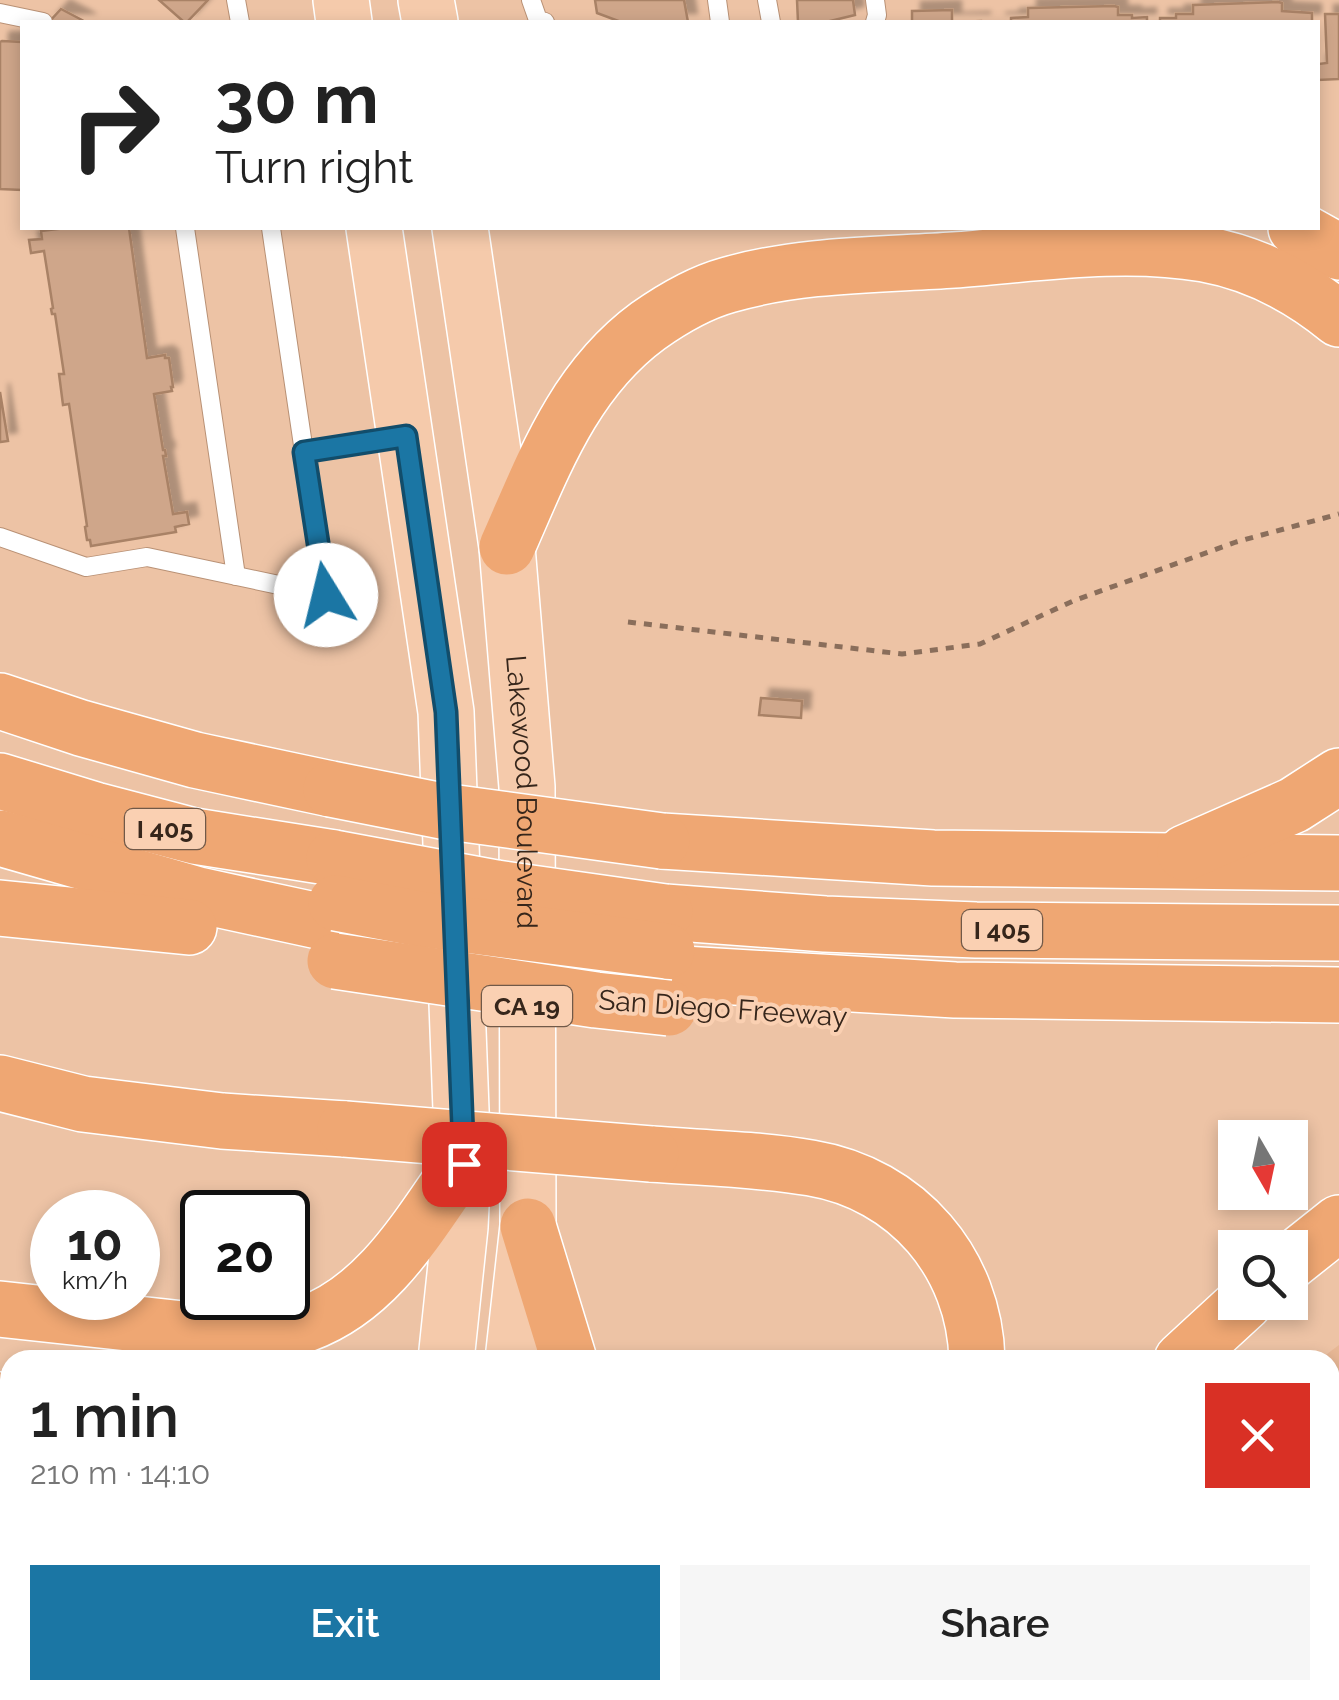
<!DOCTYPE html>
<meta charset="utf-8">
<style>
:root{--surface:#fff;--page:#f6f6f6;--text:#222;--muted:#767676;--accent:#1b76a4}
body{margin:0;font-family:Raleway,sans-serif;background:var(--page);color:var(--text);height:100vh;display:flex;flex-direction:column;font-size:38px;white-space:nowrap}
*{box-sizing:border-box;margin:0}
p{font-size:32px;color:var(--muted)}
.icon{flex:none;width:55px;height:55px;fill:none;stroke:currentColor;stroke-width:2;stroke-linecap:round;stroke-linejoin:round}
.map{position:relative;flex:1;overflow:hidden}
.panel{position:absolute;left:0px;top:1350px;width:1340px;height:350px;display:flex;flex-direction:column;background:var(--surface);border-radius:30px 30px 0 0;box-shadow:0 5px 15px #0003}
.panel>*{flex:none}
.banner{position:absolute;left:20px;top:20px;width:1300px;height:210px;border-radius:0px;box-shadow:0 5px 15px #0003;background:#fff;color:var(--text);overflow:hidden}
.needle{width:65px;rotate:171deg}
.tools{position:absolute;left:1218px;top:1120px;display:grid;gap:20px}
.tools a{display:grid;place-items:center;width:90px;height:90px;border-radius:0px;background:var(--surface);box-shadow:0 5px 15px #0003;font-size:50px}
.speed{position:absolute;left:30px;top:1190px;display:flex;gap:20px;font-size:50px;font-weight:700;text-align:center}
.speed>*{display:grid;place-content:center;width:130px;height:130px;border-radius:50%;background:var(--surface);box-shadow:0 5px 15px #0003;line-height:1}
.speed small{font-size:25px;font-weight:400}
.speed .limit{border:5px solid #111;border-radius:15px;background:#fff;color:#111}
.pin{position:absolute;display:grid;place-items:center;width:85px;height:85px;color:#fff;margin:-42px;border-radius:20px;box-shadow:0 5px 15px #0006}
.me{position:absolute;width:110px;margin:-55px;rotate:351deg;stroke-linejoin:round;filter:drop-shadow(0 0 8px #0008)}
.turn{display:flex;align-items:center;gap:35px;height:210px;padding:0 30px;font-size:45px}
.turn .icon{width:130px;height:130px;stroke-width:2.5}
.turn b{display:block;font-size:70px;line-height:85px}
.round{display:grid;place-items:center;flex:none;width:105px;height:105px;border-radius:0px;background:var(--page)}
.overview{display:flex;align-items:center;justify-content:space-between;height:170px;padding:0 30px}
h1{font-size:60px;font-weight:600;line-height:75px}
.button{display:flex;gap:20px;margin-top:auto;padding:20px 30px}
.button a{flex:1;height:115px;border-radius:0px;background:var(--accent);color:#fff;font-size:40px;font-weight:600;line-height:115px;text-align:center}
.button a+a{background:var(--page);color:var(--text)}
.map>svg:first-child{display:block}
.built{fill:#e7b795}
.building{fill:#cfa68a;stroke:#a98266;stroke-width:2.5;filter:url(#shadow)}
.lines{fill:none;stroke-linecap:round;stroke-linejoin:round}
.service-casing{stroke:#b99175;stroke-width:20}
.primary-casing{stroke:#fff;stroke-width:58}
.motorway-casing{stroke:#fff;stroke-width:58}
.path{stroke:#8a6e5b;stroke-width:5;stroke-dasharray:8 8;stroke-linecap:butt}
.service{stroke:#fff;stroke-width:18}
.primary{stroke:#f5caab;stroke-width:55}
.motorway{stroke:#efa773;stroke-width:55}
.motorway-bridge-casing{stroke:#fff;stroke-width:58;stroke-linecap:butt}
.motorway-bridge{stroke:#efa773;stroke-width:55}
.route-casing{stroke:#124d6b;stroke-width:25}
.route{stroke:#1b76a4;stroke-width:18}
.labels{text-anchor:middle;stroke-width:8;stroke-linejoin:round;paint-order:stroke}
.shield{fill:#fad0b2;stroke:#715948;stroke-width:2.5}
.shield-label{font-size:25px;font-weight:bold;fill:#36261b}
.street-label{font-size:28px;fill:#36261b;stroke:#fad0b2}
</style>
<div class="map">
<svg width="1339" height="1700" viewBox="0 0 1339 1700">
<defs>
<filter id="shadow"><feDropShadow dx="9" dy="-9" stdDeviation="2.5" flood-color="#0004"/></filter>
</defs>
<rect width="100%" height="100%" fill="#edc3a5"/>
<g class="built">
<path d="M1339,1345V1700H863L877,1690H1330V1360H1319Z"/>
<path d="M0,1481L10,1483V1690H232L228,1700H0Z"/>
</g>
<g class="building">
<path d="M159,0H208L187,22H184Z"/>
<path d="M595,0H684L688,22H621L597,13Z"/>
<path d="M797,0H853L855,15L826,22H798Z"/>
<path d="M1278,2L1282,3V11L1312,13V22H1160V18H1176V14H1193V5Z"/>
<path d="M1114,6L1118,7V15H1132V18L1147,17V22H996L1011,21V18L1028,17V8Z"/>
<path d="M61,9L82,20L85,22H49Z"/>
<path d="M952,10V22L981,21V22H912V11Z"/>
<path d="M1325,14H1339V79L1318,80V64L1327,63Z"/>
<path d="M2,41L22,42V190L0,189V42Z"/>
<path d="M66,228H129L147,358L165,355V358H169L173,387H171L172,391L154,394L163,450H165L166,456H163L173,514L187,512L189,524L175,527L176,532L91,546L90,540H87L85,527L87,526L69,404L63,405L59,374H64L55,314H52L51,309L53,308L44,251L31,253L29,240L42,239L41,231Z"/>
<path d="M0,392L8,441L0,442Z"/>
<path d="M761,698L802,701L801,718L759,715Z"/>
<path d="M1339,1513V1700H1338L1323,1690H1330V1525Z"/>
</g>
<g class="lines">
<g class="service-casing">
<g id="service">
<path d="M236,0L240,22"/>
<path d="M531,0L538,20L545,22"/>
<path d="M717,0L720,22"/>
<path d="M767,0L771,22"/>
<path d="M875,0L877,15L875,22"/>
<path d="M0,13L43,22"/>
<path d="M185,228L236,576"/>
<path d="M271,228L304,452"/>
<path d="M0,537L86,567L147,557L326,595L304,452L401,437"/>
<path d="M1330,1388L1339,1382"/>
<path d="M0,1693L7,1700"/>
<path d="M920,1700L933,1690"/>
<path d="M1186,1700L1189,1690"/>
</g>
</g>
<g class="primary-casing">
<g id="primary">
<path d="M341,0L344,22"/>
<path d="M426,0L430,22"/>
<path d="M374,228L446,712L463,1163L460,1227L446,1360"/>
<path id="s1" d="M460,228L507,547L527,787L528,1226L513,1360"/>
<path d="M436,1700L438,1690"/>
</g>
</g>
<g class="motorway-casing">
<g id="motorway">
<path d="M1296,228L1339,252"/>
<path d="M507,547C543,466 573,381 648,326C672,309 699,293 728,285C800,264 879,265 954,260C1034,254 1124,240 1204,254C1254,263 1300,287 1339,319"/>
<path d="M0,701L81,728L195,760L331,789"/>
<path d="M0,781L95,810L194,836L334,858"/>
<path d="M0,838L198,895L337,925"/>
<path d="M662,841L933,858L1339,863"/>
<path d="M1185,853L1294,805L1339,776"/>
<path d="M0,908L189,927"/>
<path d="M665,912L825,924L976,930L1339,933"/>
<path d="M666,973L955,990L1339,995"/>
<path d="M0,1083L83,1104L222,1121L345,1129"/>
<path d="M651,1154C704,1158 759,1159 811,1168C907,1184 975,1263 977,1360"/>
<path d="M528,1226L569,1360"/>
<path d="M1290,1262L1339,1223"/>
<path d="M0,1309L229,1334C254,1333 282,1333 306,1324C380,1297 420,1223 463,1163"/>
<path d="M1182,1360L1245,1302"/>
<path d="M0,1400L10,1401"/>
<path d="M354,1700L355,1690"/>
<path d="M637,1700L664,1690"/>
</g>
</g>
<path class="path" d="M628,622L902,654L980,644L1073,601L1236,542L1339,514"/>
<use href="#service" class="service"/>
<use href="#primary" class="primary"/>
<use href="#motorway" class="motorway"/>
<g class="motorway-bridge-casing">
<g id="motorway-bridge">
<path d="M331,789L442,811L662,841"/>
<path d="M334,858L496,888L665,912"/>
<path d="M336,903L420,919L667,951"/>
<path d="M335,961L596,1000L669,1008"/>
<path d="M345,1129L651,1154"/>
</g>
</g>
<use href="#motorway-bridge" class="motorway-bridge"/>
</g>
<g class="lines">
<g class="route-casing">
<path id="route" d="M326,595L304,452L406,436L446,712L464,1164"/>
</g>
<use href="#route" class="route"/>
</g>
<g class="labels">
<g class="shield">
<rect x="125" y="809" width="80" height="40" rx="8"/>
<rect x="962" y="910" width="80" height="40" rx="8"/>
<rect x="482" y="986" width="90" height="40" rx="8"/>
</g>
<g class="shield-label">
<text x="165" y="838">I 405</text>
<text x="1002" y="939">I 405</text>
<text x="527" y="1015">CA 19</text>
</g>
<g class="street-label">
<text dy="10" stroke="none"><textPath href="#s1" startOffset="568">Lakewood Boulevard</textPath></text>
<text transform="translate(723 1008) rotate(4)" y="10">San Diego Freeway</text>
</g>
</g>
</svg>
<div class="tools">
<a><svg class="needle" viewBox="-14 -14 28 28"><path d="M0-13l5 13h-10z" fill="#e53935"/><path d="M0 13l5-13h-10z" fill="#767676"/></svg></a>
<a><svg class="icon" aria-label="search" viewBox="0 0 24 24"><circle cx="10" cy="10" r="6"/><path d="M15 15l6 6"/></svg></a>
</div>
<div class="speed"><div>10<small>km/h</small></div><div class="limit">20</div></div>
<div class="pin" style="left:464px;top:1164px;background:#d93025"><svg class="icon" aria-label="arrive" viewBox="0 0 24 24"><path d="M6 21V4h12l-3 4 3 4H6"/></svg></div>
<svg class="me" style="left:326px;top:595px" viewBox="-20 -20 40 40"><circle r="19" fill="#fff"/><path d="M0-13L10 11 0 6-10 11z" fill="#1b76a4"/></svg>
<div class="banner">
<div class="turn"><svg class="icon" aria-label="right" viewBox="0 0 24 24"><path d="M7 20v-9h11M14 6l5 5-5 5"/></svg><div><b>30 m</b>Turn right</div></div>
</div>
<section class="panel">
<div class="overview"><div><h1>1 min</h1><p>210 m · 14:10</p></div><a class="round" style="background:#d93025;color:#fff"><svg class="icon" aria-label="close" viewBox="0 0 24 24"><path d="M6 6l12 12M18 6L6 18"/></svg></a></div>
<div class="button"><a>Exit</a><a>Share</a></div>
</section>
</div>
